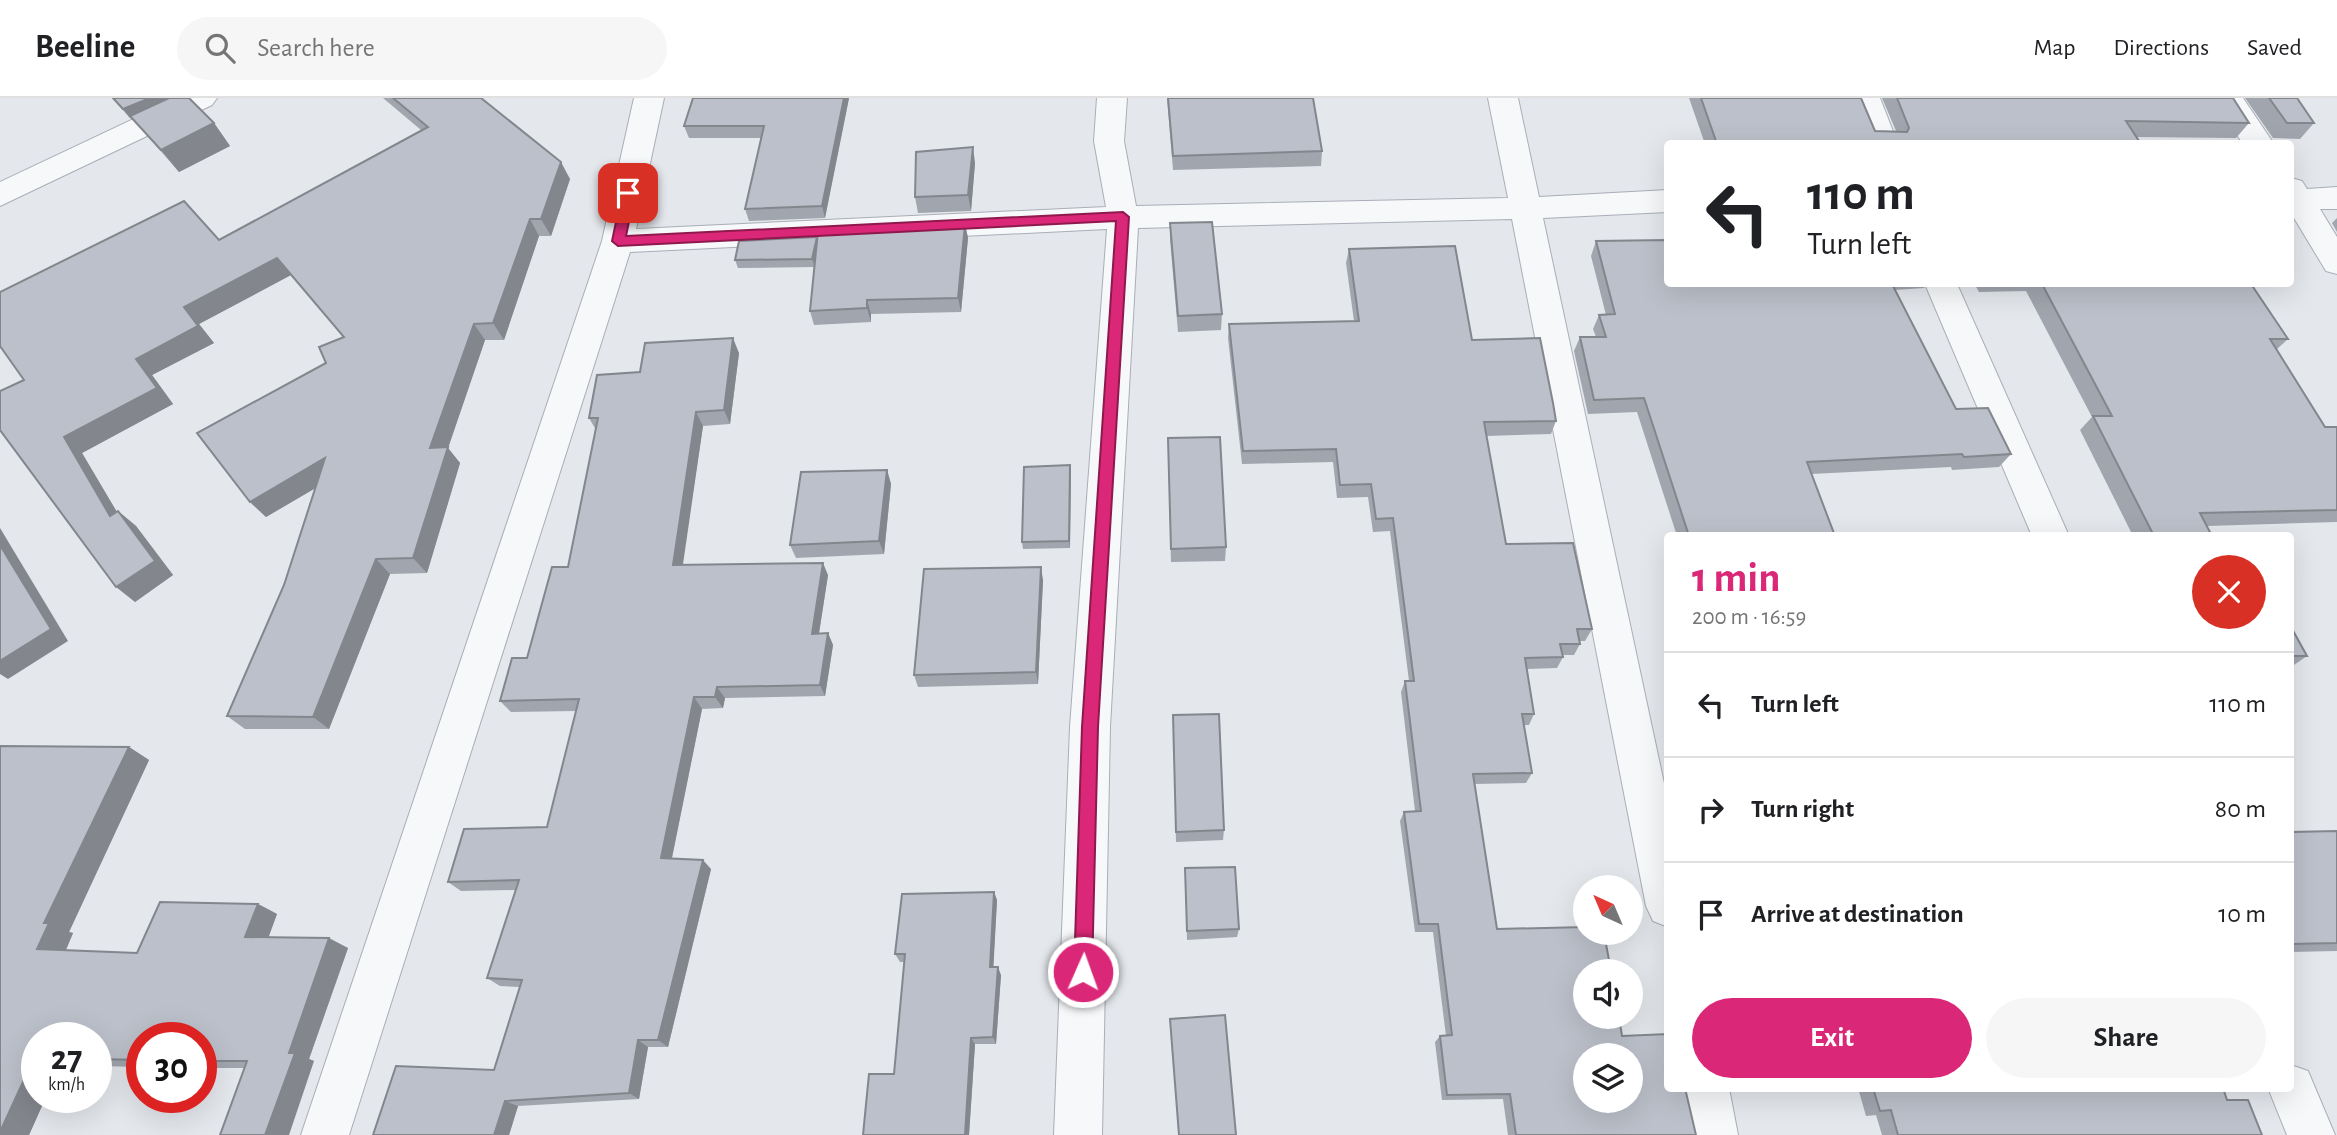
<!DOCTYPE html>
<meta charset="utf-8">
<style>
:root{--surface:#fff;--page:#f6f6f6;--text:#202124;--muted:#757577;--line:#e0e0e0;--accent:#db2777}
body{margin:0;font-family:"Alegreya Sans",sans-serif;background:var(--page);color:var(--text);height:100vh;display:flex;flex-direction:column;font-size:26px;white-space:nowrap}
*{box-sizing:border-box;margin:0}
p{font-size:23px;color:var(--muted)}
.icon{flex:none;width:38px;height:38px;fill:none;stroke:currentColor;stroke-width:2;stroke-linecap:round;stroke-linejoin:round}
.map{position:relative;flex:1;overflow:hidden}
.sheet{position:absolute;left:1664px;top:434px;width:630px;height:560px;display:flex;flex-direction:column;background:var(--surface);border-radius:7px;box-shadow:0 7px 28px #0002}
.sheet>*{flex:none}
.banner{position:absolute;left:1664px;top:42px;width:630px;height:147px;border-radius:7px;box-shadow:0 7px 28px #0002;background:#fff;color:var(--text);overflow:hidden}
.needle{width:46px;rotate:316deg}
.buttons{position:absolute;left:1573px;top:777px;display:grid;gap:14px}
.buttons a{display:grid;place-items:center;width:70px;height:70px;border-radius:50%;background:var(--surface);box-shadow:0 7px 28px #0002;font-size:35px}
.speed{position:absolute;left:21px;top:924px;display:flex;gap:14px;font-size:35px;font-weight:700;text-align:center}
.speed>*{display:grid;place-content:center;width:91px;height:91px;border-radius:50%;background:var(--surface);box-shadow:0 7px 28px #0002;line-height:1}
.speed small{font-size:18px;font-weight:400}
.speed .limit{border:10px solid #d22;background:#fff;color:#111}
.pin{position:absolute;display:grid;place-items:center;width:60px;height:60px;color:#fff;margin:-30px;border-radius:14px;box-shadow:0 4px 10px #0006}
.me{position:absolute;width:77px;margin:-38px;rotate:2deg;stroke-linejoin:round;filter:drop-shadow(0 0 5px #0008)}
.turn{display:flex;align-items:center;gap:24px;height:147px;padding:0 28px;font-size:32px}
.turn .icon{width:91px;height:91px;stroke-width:2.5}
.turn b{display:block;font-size:49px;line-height:60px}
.round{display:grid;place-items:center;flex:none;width:74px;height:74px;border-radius:37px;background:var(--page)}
.overview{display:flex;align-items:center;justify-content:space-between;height:119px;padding:0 28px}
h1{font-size:42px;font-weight:700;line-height:52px;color:var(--accent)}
.button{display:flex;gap:14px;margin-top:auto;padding:14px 28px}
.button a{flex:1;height:80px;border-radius:42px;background:var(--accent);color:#fff;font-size:28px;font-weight:700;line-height:80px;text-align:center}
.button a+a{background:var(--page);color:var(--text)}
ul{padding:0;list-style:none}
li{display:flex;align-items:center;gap:21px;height:105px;padding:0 28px;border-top:2px solid var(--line)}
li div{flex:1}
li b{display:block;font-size:26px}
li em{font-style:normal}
header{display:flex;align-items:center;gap:42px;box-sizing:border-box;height:98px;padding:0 35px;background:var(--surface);border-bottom:2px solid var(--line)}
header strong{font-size:33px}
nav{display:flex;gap:38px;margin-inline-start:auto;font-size:24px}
.search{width:490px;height:63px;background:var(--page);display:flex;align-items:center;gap:18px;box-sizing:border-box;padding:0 24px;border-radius:38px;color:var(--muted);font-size:26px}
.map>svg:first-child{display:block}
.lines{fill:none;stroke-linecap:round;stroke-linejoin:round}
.minor-casing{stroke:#a9aeb7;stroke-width:2}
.minor{fill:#f7f8fa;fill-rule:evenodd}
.wall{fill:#a1a5ae}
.shaded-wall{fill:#83868d}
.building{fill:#bbc0ca;stroke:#83868d;stroke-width:2;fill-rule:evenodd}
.route{fill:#db2777;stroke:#8e194d;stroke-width:2}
</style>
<header>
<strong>Beeline</strong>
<div class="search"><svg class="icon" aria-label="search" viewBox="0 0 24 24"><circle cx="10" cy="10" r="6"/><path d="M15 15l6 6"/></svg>Search here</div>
<nav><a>Map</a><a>Directions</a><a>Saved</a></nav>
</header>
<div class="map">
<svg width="2337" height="1037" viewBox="0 0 2337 1037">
<rect width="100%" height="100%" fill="#e4e7ec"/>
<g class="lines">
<g class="minor-casing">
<g id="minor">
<path d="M178,0H217L212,7L0,108V84Z"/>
<path d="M634,0H664L636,131L1106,109L1094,43L1097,0H1127L1124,43L1136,108L1508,100L1488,0H1518L1539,99L1668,92V114L1543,120L1668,704V829L1653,823L1646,808L1512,121L1138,130L1110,629L1102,1037H1054L1070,629L1107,131L630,154L349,1037H301L602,143Z"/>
<path d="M1850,0H1880L1898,46H1868Z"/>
<path d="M2213,0H2243L2274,46H2243Z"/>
<path d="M2291,80L2302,83L2307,91L2337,89V111H2320L2337,139V176L2326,173L2291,115Z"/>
<path d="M1925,186H1957L2069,438H2032Z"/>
<path d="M2291,967L2308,973L2335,1037H2287L2268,990H2291Z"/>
<path d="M1682,990H1729L1738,1037H1690Z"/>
</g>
</g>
<use href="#minor" class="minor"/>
</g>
<g class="wall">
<path d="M112,0L214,25L230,48L179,74L131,19L130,20Z"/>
<path d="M383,0H481L570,81L551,138H539L504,242H485L448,350L460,365L427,475L390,476L329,631H245L227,618L284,487L316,390L266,419L250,404L326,265L343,239L291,177L199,226L214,245L152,277L173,306L82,355L117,414L118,413L136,428L173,477L135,504L24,282L219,142L421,32Z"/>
<path d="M693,0H849L825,120L749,123L745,111L761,40H689L684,28Z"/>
<path d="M1167,0H1313L1322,53L1321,68L1173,72Z"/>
<path d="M1689,0H1861L1875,33H1896L1882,0H1897L2249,25L2236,40L2136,39L2141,46H1705Z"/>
<path d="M2245,0H2297L2314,25L2300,41L2273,40Z"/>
<path d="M975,65L971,113L918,115L915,99Z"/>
<path d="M2337,120V134L2332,125Z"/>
<path d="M1170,125L1222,216L1221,232L1178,234L1170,141Z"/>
<path d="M965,126L968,140L961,214L871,216V224L814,227L810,213L814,169L738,170L735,162L817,139Z"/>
<path d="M1596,143L1668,186H1927L1924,190L1895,192L1956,311L2011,356L1999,369L1952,372L1951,369L1811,376L1835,438H1677L1637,314L1588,316L1574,253L1580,239H1596L1593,231L1599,217H1606L1591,158Z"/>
<path d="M1349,151L1472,242L1556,323L1551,336L1486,338L1506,446L1592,531L1585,543H1579L1580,546L1574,557H1562L1563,559L1557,570L1527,571L1534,616L1529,627H1523L1532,675L1526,685L1474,686L1497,831L1622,938L1696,1037H1508L1503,1001L1442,1002L1435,944L1440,938H1446L1433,834H1415L1400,723L1404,714L1415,713L1401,594L1405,583H1409L1390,433L1373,434L1368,399L1337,400L1333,364L1242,366L1228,240L1229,226L1354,223L1346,165Z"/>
<path d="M1959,186H2251L2288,241L2276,252L2325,329H2337V424L2207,428L2212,438H2133L2080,332L2092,319L2026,193L1979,194L1975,187L1961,188Z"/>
<path d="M739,255L730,326L703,328L682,467L828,477L819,535H828L833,547L825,598L725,600L723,610L702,611L672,760L711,771L668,949H648L639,1001L518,1008L509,1037L494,972L520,889L500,888L487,880L516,792L461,793L448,784L547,729L576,613L511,614L500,603L527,560L568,469L596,332L589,320L640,274Z"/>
<path d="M1168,354L1226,449L1225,463L1171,464Z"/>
<path d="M1070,367V450L1023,451L1022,444Z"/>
<path d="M887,372L891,386L884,456L796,460L790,447Z"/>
<path d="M1043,482L1038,586L918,589L914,577Z"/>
<path d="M2291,558H2307L2291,569Z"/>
<path d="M1173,617L1224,732L1223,742L1176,744Z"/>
<path d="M129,649L149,662L69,834L73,835L66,852L137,855L258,806L277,816L268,839L348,850L309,961L314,963L244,970H201V940H142V969L96,968V940H37V999H46L29,1037H0Z"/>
<path d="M2337,733V853L2291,854V734Z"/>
<path d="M1185,770L1239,831L1237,839L1187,842Z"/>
<path d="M994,794L997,802L993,869L1001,877L996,946H975L969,1037H863L894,976L904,864H900L895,856Z"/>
<path d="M1858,990H2223L2227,1002L2262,1037H1882L1876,1017L1866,1018Z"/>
</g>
<g class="shaded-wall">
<path d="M150,0H176L130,20L123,11Z"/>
<path d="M844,0H849L825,120L822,108Z"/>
<path d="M214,25L230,48L179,74L161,52Z"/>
<path d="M973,49L975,65L971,113L968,97Z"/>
<path d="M561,64L570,81L551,138L541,121Z"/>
<path d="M530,121L539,138L504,242L493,225Z"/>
<path d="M965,126L968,140L961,214L958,200Z"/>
<path d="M817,139L815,169L812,161Z"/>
<path d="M277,160L291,177L199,226L214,245L152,277L173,306L82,355L128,433L110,418L64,339L184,209Z"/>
<path d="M867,202L871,216V224L867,210Z"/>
<path d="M474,226L485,242L448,350L460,365L427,475L413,460L430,350Z"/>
<path d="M733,240L739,255L730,326L724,312Z"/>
<path d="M696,314L703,328L681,480L673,467Z"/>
<path d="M325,360L339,376L266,419L250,404Z"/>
<path d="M1070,367L1071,374L1070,450L1069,443Z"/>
<path d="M887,372L891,386L884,456L879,443Z"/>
<path d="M118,413L136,428L173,477L135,504L116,489Z"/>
<path d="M0,430L68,543L8,581L0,576Z"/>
<path d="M376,461L390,476L329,631L313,619Z"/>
<path d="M823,465L828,477L817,548L812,536Z"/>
<path d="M1041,469L1043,482L1038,586L1036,574Z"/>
<path d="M828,535L833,547L825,598L820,587Z"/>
<path d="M717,589L725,600L723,610L715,599Z"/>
<path d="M694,599L702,611L670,769L661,760Z"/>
<path d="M129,649L149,662L69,834L73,835L62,861L37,851L44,825Z"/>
<path d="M703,762L711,771L668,949L658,942Z"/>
<path d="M994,794L997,802L993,877L990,869Z"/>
<path d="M258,806L277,816L265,849L245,839Z"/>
<path d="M329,840L348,850L309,961L314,963L289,1037H265L289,955Z"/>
<path d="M998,869L1001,877L996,946L993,939Z"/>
<path d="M971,940L975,946L969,1037H965Z"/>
<path d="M638,942L648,949L639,1001L629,995Z"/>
<path d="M34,960L37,961V999H46L29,1037H0V1034Z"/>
<path d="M505,1003L518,1008L509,1037H494Z"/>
</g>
<g class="building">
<path d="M113,0H150L123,11Z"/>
<path d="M169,0H189L214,25L161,52L130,18Z"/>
<path d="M393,0H481L561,64L541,121H530L493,225L474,226L430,350L448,349L413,460L376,461L313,619L227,618L284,487L325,360L250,404L197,335L326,265L319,249L344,239L277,160L184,209L198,228L136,261L157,290L64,339L110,418L118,413L155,463L116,489L0,332V293L24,282L0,248V194L184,103L219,142L428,29Z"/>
<path d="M693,0H844L822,108L745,111L764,28H684Z"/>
<path d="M1168,0H1313L1322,53L1173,58Z"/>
<path d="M1701,0H1861L1875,33L1907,34L1909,30L1897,0H2233L2249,25L2126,23L2141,46H1717Z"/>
<path d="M2269,0H2297L2314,25H2287Z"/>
<path d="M973,49L968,97L915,99L916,54Z"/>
<path d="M1212,124L1222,216L1178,218L1170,125Z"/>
<path d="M965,126L958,200L867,202V210L810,213L818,133Z"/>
<path d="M817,139L812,161L735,162L739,143Z"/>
<path d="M1668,142V186H1892L1956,311L1988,310L2011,356L1964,359L1962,356L1807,364L1835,438H1689L1644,300L1594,302L1580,239H1606L1599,217L1615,216L1596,143Z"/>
<path d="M1455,148L1472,242L1540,240L1553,305L1556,323L1484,324L1506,446L1573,445L1592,531H1577L1580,546H1560L1563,559L1525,560L1534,616H1522L1532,675L1473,676L1497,831L1586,829V835H1604L1611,873H1586V919H1619L1622,938L1668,936V990H1685L1696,1037H1516L1510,996L1447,997L1440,938L1452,937L1438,826H1419L1404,714L1421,713L1405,583H1414L1393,420L1376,421L1371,386L1340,387L1336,351L1243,353L1229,226L1359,223L1349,151ZM1586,957H1631V1003H1586Z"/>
<path d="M2042,186H2251L2288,241H2270L2325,329H2337V412L2200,415L2212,438H2154L2093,318H2112Z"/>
<path d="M733,240L724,312L696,314L673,467L823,465L812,536L828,535L820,587L717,589L715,599H694L661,760L703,762L658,942H638L629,995L505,1003L494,1037H373L396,968L494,972L522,882L487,880L519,782L448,784L464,731L547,729L579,601L500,603L512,560H527L552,469H568L598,320H589L597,277L640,274L645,245Z"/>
<path d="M1220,339L1226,449L1171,451L1168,340Z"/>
<path d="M1070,367L1069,443L1022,444L1024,369Z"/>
<path d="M887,372L879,443L790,447L801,374Z"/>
<path d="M0,447L51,531L0,563Z"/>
<path d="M1041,469L1036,574L914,577L924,471Z"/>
<path d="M2291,529L2307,558H2291Z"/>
<path d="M1219,616L1224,732L1176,734L1173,617Z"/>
<path d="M0,648L129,649L44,825H49L37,851L137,855L160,804L258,806L245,839L329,840L289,955H295L265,1037H220L247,963H201V940H142V962L96,961V940H37V960H34L0,1034Z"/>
<path d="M2337,733V845L2291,846V734Z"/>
<path d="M1235,769L1239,831L1187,833L1185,770Z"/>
<path d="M994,794L990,869H998L993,939L971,940L965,1037H863L869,976H894L905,856H895L902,796Z"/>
<path d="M1225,917L1236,1037H1179L1170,921Z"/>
<path d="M1873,990H2223L2227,1002H2248L2262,1037H1898L1891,1012L1880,1013Z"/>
</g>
<path class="route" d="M628,91L635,95L626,138L1123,114L1129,119L1098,629L1092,874L1089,880L1083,883L1076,880L1074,874L1082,629L1116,123L618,148L612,143L622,95Z"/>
</svg>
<div class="buttons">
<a><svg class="needle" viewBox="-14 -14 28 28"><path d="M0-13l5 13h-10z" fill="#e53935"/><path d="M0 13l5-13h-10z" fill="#757577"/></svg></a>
<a><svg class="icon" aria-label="sound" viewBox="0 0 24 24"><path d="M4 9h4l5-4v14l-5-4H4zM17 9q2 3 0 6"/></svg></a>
<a><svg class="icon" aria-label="layers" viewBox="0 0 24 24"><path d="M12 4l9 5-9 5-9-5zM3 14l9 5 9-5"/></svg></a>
</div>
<div class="speed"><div>27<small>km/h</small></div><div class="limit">30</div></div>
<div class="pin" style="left:628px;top:95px;background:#d93025"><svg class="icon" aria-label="arrive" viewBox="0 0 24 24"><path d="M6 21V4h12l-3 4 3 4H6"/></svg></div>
<svg class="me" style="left:1083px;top:874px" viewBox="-20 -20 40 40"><circle r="17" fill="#db2777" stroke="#fff" stroke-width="3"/><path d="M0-11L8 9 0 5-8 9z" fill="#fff"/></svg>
<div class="banner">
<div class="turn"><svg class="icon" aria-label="left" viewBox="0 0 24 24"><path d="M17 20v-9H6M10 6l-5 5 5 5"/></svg><div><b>110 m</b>Turn left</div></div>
</div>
<section class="sheet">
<div class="overview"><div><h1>1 min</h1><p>200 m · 16:59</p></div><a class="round" style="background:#d93025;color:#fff"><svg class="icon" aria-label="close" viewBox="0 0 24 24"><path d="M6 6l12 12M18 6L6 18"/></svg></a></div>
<ul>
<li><svg class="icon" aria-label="left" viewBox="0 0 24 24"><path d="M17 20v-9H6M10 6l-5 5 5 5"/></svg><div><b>Turn left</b></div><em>110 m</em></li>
<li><svg class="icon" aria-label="right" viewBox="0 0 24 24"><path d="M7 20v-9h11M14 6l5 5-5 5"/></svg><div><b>Turn right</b></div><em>80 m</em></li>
<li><svg class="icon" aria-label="arrive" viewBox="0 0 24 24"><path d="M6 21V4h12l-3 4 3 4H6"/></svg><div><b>Arrive at destination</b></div><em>10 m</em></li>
</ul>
<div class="button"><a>Exit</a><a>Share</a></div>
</section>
</div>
